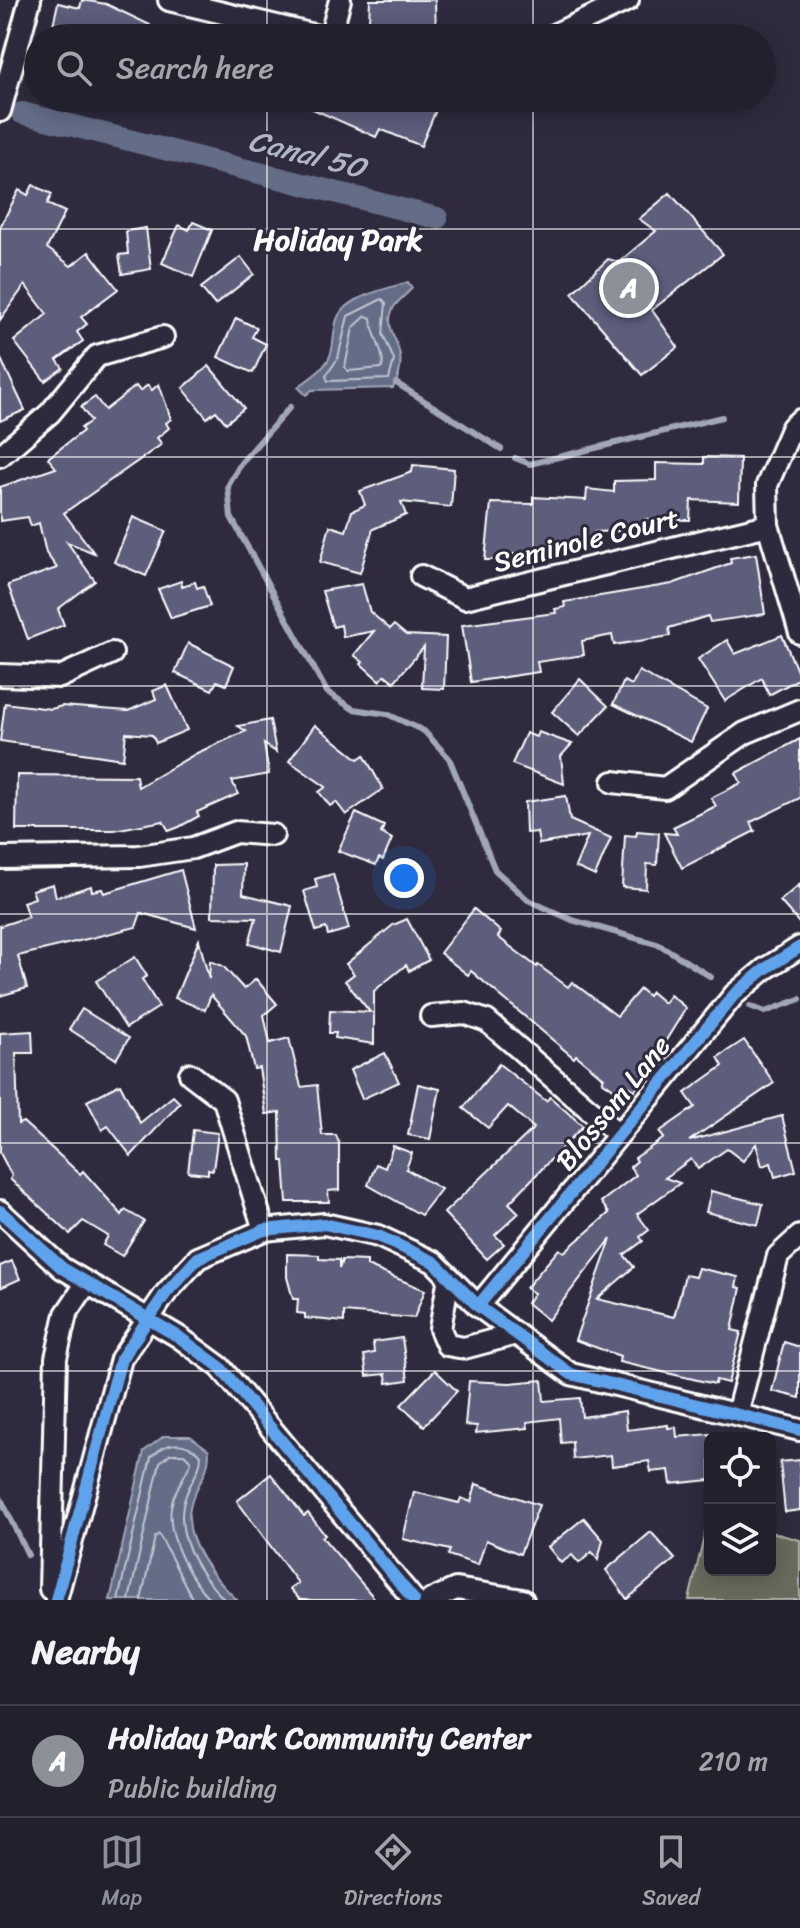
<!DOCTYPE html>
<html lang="en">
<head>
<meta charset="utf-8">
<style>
  :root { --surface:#23202e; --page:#2b2836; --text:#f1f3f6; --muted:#a3a3aa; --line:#403e4a; --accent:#8c9099 }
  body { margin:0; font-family:Sriracha,sans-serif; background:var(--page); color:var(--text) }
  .controls { position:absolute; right:24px; bottom:24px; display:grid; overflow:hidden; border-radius:12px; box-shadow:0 4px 20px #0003 }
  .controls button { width:72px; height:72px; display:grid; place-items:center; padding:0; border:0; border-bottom:2px solid var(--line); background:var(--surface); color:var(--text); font:40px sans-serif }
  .you { position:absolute; left:404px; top:878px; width:28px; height:28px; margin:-20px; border:6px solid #fff; border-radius:50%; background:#1a73e8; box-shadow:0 0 0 12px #1a73e833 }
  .badge { display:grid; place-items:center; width:52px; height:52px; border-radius:50%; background:var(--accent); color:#fff; font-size:26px; font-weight:700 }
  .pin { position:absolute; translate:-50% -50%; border:4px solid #fff; box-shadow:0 2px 8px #0006 }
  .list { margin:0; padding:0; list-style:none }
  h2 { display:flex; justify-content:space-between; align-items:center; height:104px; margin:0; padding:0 32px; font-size:34px }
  h2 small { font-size:26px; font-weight:400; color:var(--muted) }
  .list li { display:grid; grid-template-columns:52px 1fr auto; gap:24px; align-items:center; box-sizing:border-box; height:112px; padding:0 32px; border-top:2px solid var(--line) }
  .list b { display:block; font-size:30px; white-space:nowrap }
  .list p { margin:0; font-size:26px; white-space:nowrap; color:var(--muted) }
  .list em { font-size:26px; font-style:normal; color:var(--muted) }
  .icon { flex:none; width:44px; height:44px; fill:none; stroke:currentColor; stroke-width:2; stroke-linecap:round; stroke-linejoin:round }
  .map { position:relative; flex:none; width:800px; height:1600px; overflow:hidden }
  .search { position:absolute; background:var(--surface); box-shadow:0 4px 20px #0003; left:24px; right:24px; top:24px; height:88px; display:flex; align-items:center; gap:20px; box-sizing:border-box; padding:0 28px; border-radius:44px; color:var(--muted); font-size:30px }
  .sheet { height:216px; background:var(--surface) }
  nav { display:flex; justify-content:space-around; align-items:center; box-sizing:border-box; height:112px; border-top:2px solid var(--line); background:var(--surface); font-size:22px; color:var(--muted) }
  nav a { display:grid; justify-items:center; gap:4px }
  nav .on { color:var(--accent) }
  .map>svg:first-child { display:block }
  .green { fill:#676a5b; stroke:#b3b4ad; stroke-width:2 }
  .water { fill:#636d87; stroke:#a1a7b7; stroke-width:2 }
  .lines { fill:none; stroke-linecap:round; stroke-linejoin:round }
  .shore { stroke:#c1c5cf; stroke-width:2 }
  .stream { stroke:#a1a7b7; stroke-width:6 }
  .canal { stroke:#636d87; stroke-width:22 }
  .building { fill:#5d5d7b; stroke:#fff; stroke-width:2 }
  .minor-casing { stroke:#fff; stroke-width:26 }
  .minor { stroke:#2f2a3d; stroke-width:20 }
  .cycleway-casing { stroke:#2f2a3d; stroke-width:17 }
  .cycleway { stroke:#60a3ed; stroke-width:12 }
  .grid { fill:none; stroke:#fff; stroke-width:2; stroke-opacity:0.55 }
  .labels { text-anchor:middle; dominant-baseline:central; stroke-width:6; stroke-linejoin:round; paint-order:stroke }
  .street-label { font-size:28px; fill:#fff; stroke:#2f2a3d }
  .water-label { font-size:30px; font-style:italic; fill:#b1b6c3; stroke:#2f2a3d }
  .neighbourhood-label { font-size:30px; font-weight:bold; fill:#fff; stroke:#2f2a3d }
</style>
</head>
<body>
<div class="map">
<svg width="800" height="1600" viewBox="0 0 800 1600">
  <rect width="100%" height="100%" fill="#2f2a3d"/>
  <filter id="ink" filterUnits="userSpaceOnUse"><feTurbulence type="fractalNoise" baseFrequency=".0125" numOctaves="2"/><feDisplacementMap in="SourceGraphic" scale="16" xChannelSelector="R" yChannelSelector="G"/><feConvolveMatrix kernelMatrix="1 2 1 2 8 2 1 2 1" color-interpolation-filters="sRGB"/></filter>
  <g filter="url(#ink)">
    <path class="green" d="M709,1516L710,1570H770V1532L800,1540V1600H689Z"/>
    <g class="water">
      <path d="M408,282L412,288C407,294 398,301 394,307C378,334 416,347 393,388L312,390L306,395L298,387C310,378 324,370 330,356C336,341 331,320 344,309C361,293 387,289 408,282Z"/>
      <path d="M164,1436H190L209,1450C209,1479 195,1482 190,1508C183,1542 215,1579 237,1600H110L144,1451Z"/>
    </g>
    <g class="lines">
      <g class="shore">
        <path d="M382,299L386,303L383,334L394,360L389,379L328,381L326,376L338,358L348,316Z"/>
        <path d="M366,316L371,318C372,335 386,354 382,368L348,371L345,367L353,328Z"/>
        <path d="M118,1600L151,1457C167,1441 183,1439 201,1455C201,1471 191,1480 186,1495C172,1532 198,1574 225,1600"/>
        <path d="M129,1600L160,1462L170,1454H184L191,1461C186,1477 173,1490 171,1508C167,1538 190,1580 211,1600"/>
        <path d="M141,1600L155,1537L159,1534L193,1600"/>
      </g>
      <g class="stream">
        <path d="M396,383L501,449"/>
        <path d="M290,407L241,463L228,486L231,517L327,692L353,709L387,714L424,731L449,758L495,870L528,900L572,920L660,945L711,977"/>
        <path d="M515,458L530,464L722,417"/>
        <path d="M750,1006L765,1012L800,999"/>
        <path d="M0,1497L28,1555"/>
      </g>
      <path class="canal" d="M22,113L437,218"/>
    </g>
    <g class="building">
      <path d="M82,0L106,4L150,25L144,38H50L58,3L80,8Z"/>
      <path d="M370,0H435L436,34H411V24L369,21Z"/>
      <path d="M288,98H441L421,146L380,129L376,137Z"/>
      <path d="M33,185L52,194L47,204L65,212L47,248L71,266L89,252L118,289L81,317L87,324L77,332L83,341L57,360L63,368L45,381L14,341L47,314L25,285L0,320V227L19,190L28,195Z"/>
      <path d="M670,193L723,254L652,310L678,347L642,375L572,293L608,259L619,262L656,231L639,219Z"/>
      <path d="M193,222L212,230L193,277L162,263L179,225L189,230Z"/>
      <path d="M146,228L151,269L122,274L119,255L128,254L126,231Z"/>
      <path d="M241,257L254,274L215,305L201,288Z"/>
      <path d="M236,318L257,328L252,337L266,344L253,373L218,357Z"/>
      <path d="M0,357L25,410L0,421Z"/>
      <path d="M209,366L244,408L226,423L216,411L207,418L183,388Z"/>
      <path d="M159,384L171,419L166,423L169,428L157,438L162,444L64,513L94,553L67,542L95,581L58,609L64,625L28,639L8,585L57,568L46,553L39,523L31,526L28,517L0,521V487L56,468L48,458L83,431L81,428L91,421L81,407L95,397L105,410L136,386L140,391L148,385L152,390Z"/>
      <path d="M704,457L740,458L739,502L691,500L690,520L645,519L644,530L595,532L594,544L557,540V557L513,554V558L504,560H485L491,503L533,504V497L586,500L587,489L614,492V481L656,480V463L704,464Z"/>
      <path d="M413,465L454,469L451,507L401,502L406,515L373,529L360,573L320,562L330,526L346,531L352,511L365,505L360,491L412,472Z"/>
      <path d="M133,517L166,531L146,576L114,562Z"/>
      <path d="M756,554L765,614L710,622L708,616L669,628L670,636L614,645L612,635L582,641L584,655L537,662L539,672L471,682L462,625L556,613L555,609L565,607L564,602L672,584L731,563L730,558Z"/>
      <path d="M181,581L182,586L195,582L197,588L203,586L210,606L171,618L158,589Z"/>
      <path d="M362,584L370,612L390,629L394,625L406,635L446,637L444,689L422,688L424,647L394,682L385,675L380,681L361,664L363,662L354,655L374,631L343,637L341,625L333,627L322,591Z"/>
      <path d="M782,635L800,678L769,695L762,678L725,701L698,659L727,640L735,654Z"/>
      <path d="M188,643L234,666L226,685L217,681L212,690L175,673Z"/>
      <path d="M639,671L707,709L691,742L613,704L624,681L632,685Z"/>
      <path d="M580,679L608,706L579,736L552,712Z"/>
      <path d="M167,685L187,730L156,743L152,735L126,733L123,759L0,741L5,703L51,709L62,706L128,711L156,699L153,691Z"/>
      <path d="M270,720L276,752L264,744L269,774L232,781L238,794L197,812L199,816L179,827L169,831L163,821L114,830H16L17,775L136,776L138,787L197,753L246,731L238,726Z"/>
      <path d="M315,725L358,759L364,755L383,789L346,815L336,802L330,806L319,792L326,787L289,761Z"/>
      <path d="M538,732L572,744L561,756L564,784L512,764L526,733L536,737Z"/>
      <path d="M800,739V798L751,822L755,831L682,868L664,833L677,834L673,827L716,806L711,798L741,783L736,773Z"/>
      <path d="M566,796L570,820L611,838L595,876L575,867L588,836L539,844L537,832L526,833L525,802Z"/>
      <path d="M356,813L384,826L381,833L392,839L383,860L379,858L376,865L338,851Z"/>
      <path d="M637,831L659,833L657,865L647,864L646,889L622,887L625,835L636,836Z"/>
      <path d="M244,864L243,894L292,906L281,952L249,943L256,918L212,917L213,865Z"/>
      <path d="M181,870L196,928L141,913L136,927L18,956L27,988L0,996V926L28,917L23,902L35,898L32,890L53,884L56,897L91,886L92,891L102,889L104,893Z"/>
      <path d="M333,874L349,929L328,935L326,928L316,931L304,891L317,887L315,879Z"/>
      <path d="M800,884V924L780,901Z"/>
      <path d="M474,909L501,932L498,937L537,967L538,965L568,987L572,982L617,1016L640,989L648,996L651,992L664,1003L670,995L686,1008L635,1090L624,1083L618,1092L602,1081L604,1078L576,1055L574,1058L471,971L468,975L440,953Z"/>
      <path d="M407,919L429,960L409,971L406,965L374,991V1044L335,1038L336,1033H329L330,1010L370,1012L345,981L354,974L346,964L393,925Z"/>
      <path d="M199,940L209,979L210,961L223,966L244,989L256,979L277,1004L264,1015L270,1043L289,1038L301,1087L317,1085L322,1135H336L339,1143V1190L328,1191L329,1202H287L284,1161H281L280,1112L266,1114L259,1068L254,1069L246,1036L211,995L205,1010L175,998Z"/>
      <path d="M135,957L147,976L142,979L159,1007L126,1028L96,981Z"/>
      <path d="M82,1009L129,1038L116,1059L69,1029Z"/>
      <path d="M32,1031L33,1053H16L18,1124L23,1122L80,1174L83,1171L122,1215L125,1210L144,1221L122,1256L103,1245L108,1236L83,1221L70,1234L10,1179L12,1176L0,1153V1033Z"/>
      <path d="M744,1040L774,1083L689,1141L782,1116L796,1171L775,1177L771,1163L762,1166L756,1144L743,1161L727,1149L698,1169L691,1159L665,1178L680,1183L637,1214L649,1230L640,1237L643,1241L624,1255L634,1267L597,1299L674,1317L685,1275L695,1277L698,1268L738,1277L736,1287L741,1288L732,1330L741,1332L728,1383L716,1380L715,1384L619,1362L620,1356L575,1340L611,1239L548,1320L527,1303L534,1293L526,1288L559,1249L564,1252L609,1213L601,1202L636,1175L630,1167L637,1161L635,1158L664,1138L659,1132L695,1107L685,1093L723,1066L718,1057Z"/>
      <path d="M385,1053L399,1082L362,1099L350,1070Z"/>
      <path d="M499,1064L546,1101L550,1097L583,1126L509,1203L519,1213L495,1235L504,1244L487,1259L444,1213L534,1128L508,1106L488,1128L463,1108Z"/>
      <path d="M120,1084L140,1123L173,1096L180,1103L131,1156L108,1126L102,1130L87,1101Z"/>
      <path d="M418,1084L440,1089L430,1139L408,1135Z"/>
      <path d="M193,1130L218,1133L213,1170L208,1169V1174L188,1172Z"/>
      <path d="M393,1146L412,1153L406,1169L441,1189L421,1215L368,1185L376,1164L385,1168Z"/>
      <path d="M711,1191L763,1204L758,1225L706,1212Z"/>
      <path d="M287,1254L319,1255V1259L339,1260V1269L342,1260L367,1261V1266L425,1290L414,1318L344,1312V1322L305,1318V1314L297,1313L298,1299H293L287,1277Z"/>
      <path d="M12,1261L20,1279L0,1288V1266Z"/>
      <path d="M402,1338L408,1380L387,1383L386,1374L367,1376L364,1355L374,1353L373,1342Z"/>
      <path d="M784,1342L800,1347V1398L772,1391Z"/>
      <path d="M435,1370L457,1391L424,1426L401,1405Z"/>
      <path d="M542,1380L544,1401L580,1398L582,1417L625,1411L627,1430L668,1425V1428L676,1427L677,1437L710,1434V1480L671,1484L669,1470L651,1472L649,1461L612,1466L611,1455L573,1459L572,1442L561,1443L559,1418L527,1422L528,1428L476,1433L477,1426L465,1425L469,1381L510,1383Z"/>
      <path d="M800,1460V1510L785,1512L780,1462Z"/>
      <path d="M271,1474L304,1516L308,1513L325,1535L322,1537L376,1600H300L290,1589L298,1583L237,1501Z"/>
      <path d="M476,1484L539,1505L520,1554L486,1540L478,1565L448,1555L450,1550L403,1539L414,1492L459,1503L461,1498L471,1502Z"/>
      <path d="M584,1518L603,1540L598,1560L592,1552L579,1563L572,1555L561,1563L548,1547Z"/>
      <path d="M651,1532L675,1559L627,1599L606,1570Z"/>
    </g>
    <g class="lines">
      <defs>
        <g id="minor">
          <path d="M169,0L326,38"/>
          <path d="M330,38L340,0"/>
          <path d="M547,38L628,0"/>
          <path d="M0,111L30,0"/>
          <path d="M800,420L792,427L767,485L768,525L800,633"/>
          <path d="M0,456L50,413L97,356L163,337"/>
          <path d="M421,576L465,598L768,525"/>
          <path d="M0,675L60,677L112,653"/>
          <path d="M613,782L665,788L745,733L800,710"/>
          <path d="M0,858L139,856L193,848L236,832L273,835"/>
          <path d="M431,1016L464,1013L487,1021L618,1134"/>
          <path d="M190,1074L224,1100L264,1230"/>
          <path d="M0,1211L62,1268L179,1337L220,1367L414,1600"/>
          <path d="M449,1277L440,1329L447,1345L464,1348L516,1334"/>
          <path d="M478,1306L734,995L765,969L800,947"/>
          <path d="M737,1414L778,1256L800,1236"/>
          <path d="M50,1589L56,1358L66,1314L86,1284"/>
          <path d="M56,1600L121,1359L166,1293L198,1258L264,1230L324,1224L378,1236L434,1262L478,1306L571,1374L800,1430"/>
          <path d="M431,1600L456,1589L523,1600"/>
        </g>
      </defs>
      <use href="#minor" class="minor-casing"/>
      <use href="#minor" class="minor"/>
      <defs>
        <g id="cycleway">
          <path d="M0,1211L62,1268L179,1337L220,1367L414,1600"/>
          <path d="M478,1306L734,995L765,969L800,947"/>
          <path d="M56,1600L121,1359L166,1293L198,1258L264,1230L324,1224L378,1236L434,1262L478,1306L571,1374L800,1430"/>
        </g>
      </defs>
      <use href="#cycleway" class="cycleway-casing"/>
      <use href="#cycleway" class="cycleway"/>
    </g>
  </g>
  <path class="grid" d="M267,0V38M533,0V38M267,98V1600M533,98V1600M0,229H800M0,457H800M0,686H800M0,914H800M0,1143H800M0,1371H800"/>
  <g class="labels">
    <g class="street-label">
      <text transform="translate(586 540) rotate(-14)">Seminole Court</text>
      <text transform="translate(613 1103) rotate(-51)">Blossom Lane</text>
    </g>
    <g class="water-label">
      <text transform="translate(307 154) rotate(14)">Canal 50</text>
    </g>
    <g class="neighbourhood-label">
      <text x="338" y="240">Holiday Park</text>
    </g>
  </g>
</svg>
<div class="controls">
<button><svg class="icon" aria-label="locate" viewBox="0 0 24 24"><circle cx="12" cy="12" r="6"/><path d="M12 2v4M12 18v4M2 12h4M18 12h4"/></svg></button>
<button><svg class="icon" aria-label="layers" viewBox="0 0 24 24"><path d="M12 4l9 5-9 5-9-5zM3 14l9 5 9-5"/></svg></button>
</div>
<div class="you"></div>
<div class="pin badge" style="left:629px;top:288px">A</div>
<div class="search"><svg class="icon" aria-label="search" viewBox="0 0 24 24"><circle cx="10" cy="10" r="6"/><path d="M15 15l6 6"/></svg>Search here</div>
</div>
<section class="sheet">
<h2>Nearby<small></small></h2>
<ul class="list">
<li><span class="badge">A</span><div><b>Holiday Park Community Center</b><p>Public building</p></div><em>210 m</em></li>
</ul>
</section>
<nav>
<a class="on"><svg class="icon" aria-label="map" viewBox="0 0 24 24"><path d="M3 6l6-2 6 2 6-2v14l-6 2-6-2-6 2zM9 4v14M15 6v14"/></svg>Map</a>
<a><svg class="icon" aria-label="directions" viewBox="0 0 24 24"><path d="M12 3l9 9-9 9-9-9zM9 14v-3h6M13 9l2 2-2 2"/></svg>Directions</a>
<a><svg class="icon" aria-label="saved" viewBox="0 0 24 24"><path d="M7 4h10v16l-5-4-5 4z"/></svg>Saved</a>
</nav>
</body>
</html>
